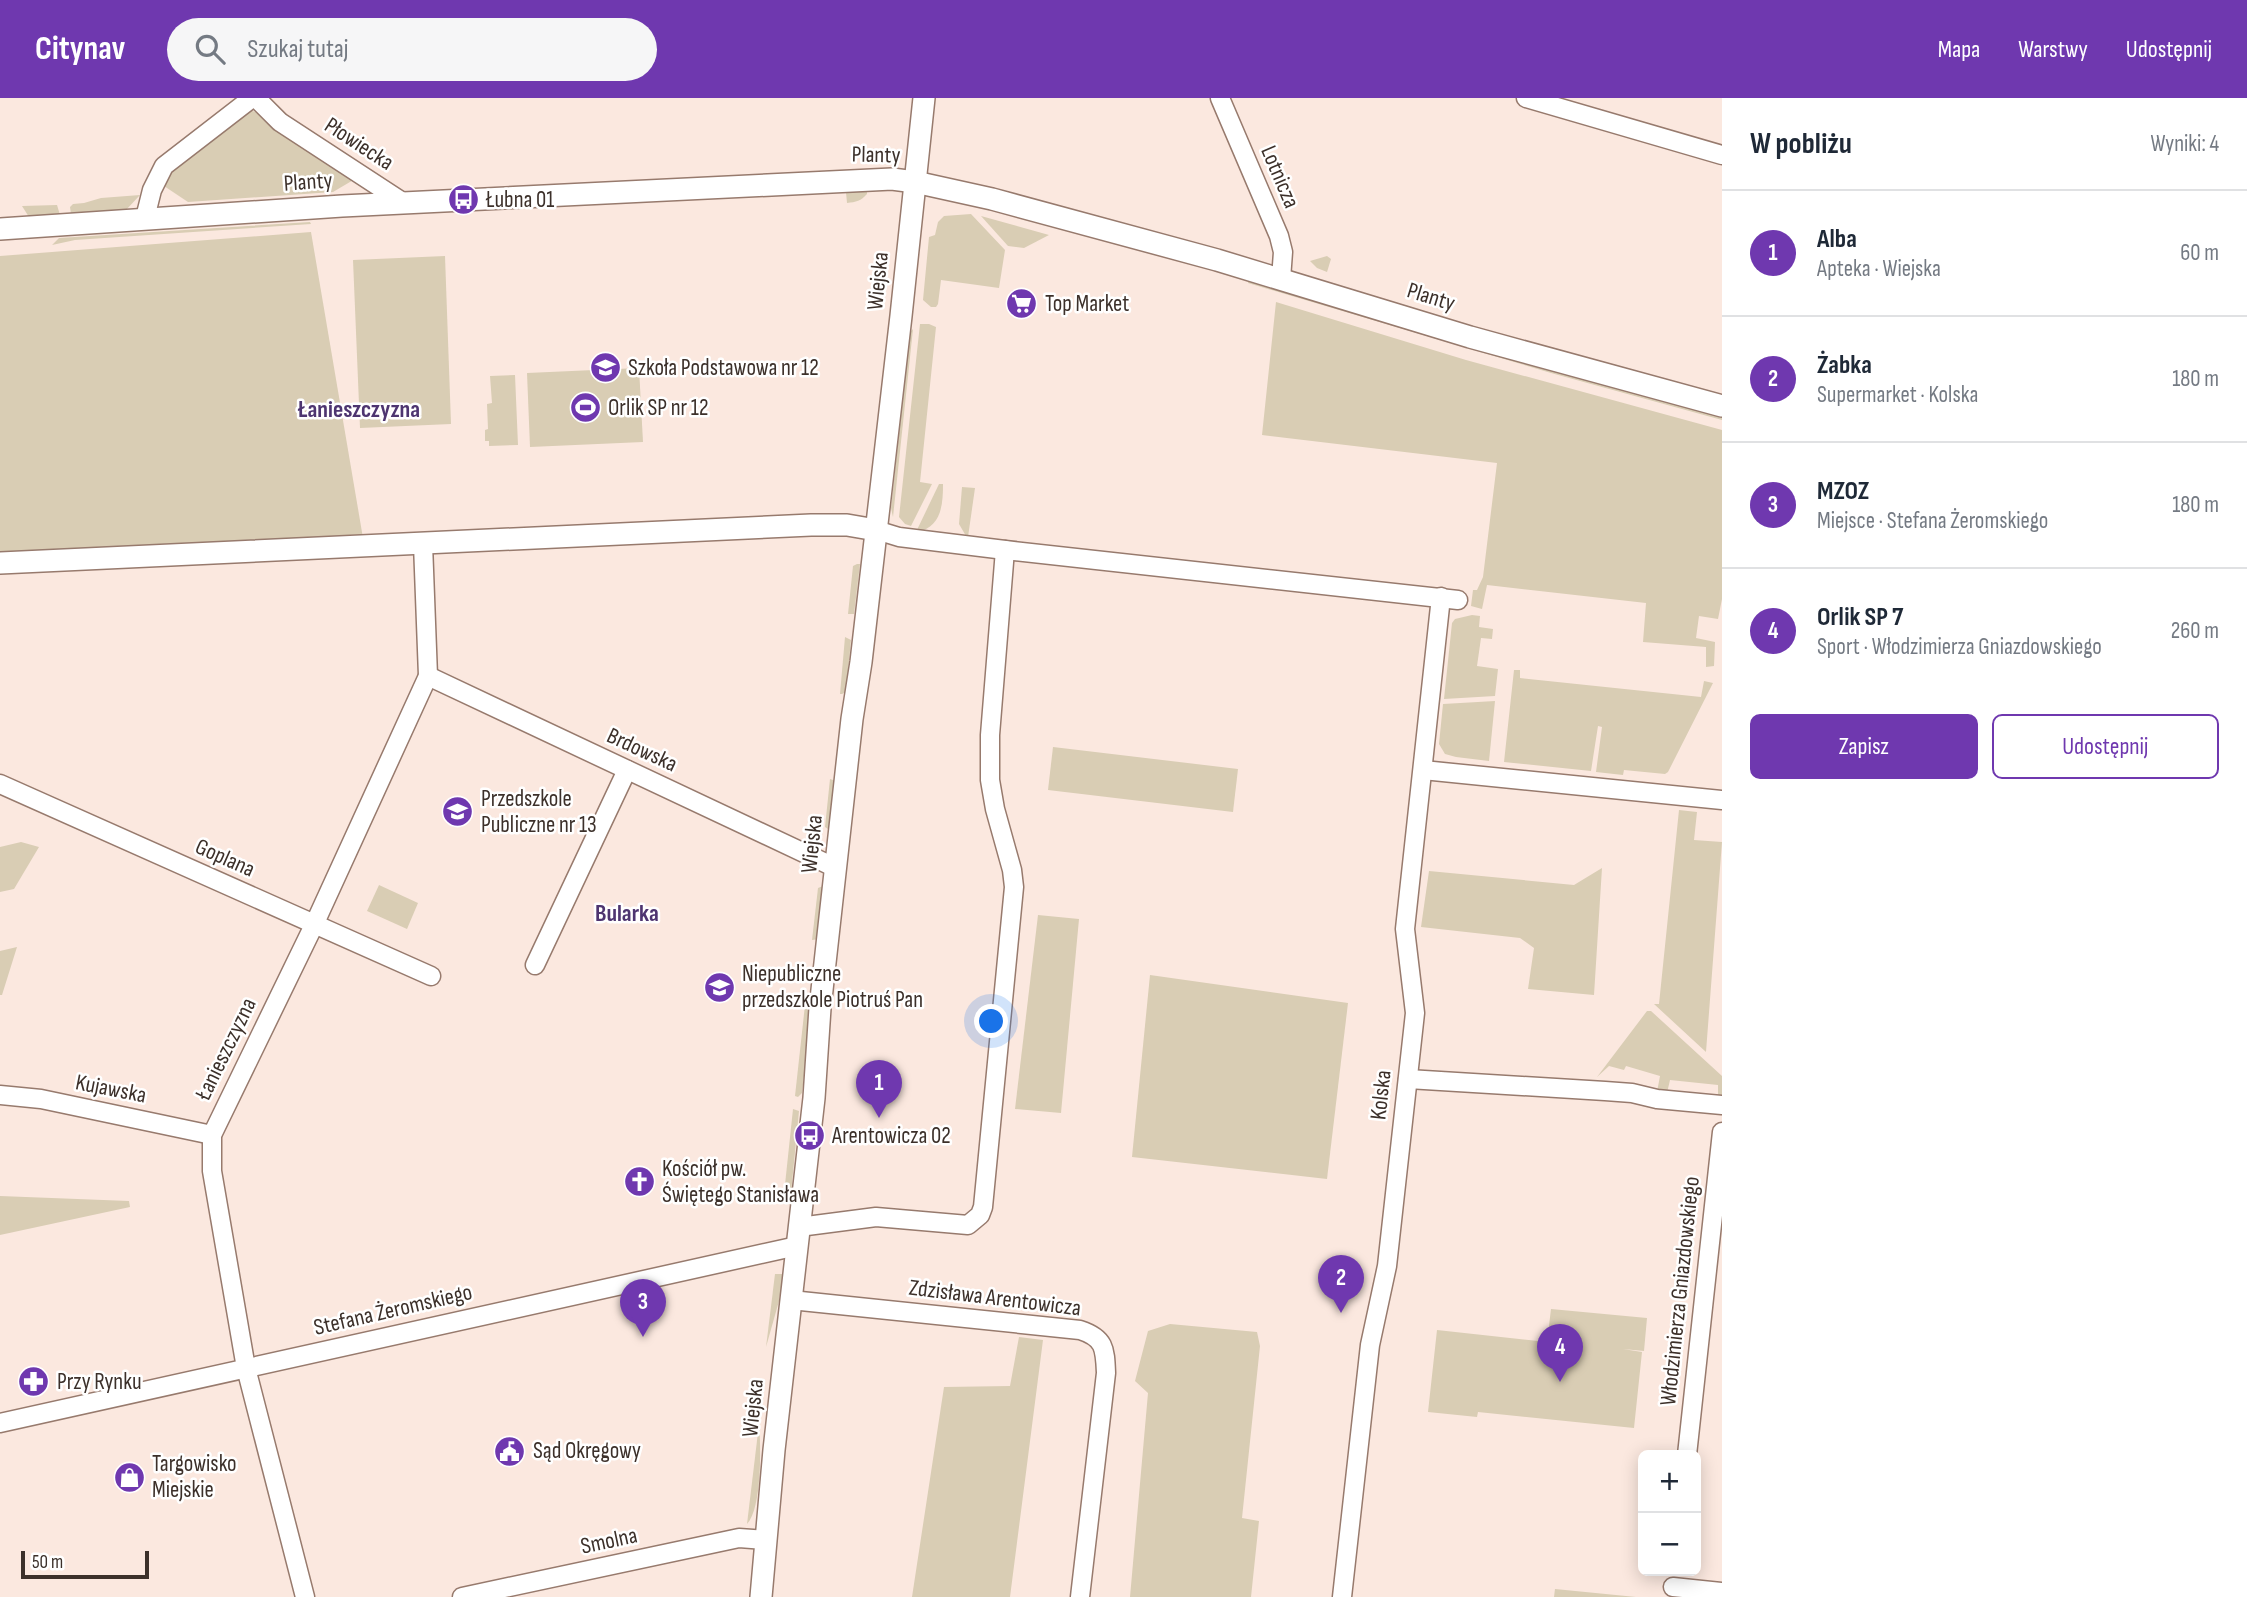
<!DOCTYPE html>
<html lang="pl">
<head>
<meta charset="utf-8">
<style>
  :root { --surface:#fff; --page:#f6f6f7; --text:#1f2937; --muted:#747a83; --line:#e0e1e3; --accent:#6f38af }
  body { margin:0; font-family:"Sofia Sans Condensed",sans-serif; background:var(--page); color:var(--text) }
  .controls { position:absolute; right:21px; bottom:21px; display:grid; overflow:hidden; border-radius:10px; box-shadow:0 4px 18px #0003 }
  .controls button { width:63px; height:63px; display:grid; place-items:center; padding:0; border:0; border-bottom:2px solid var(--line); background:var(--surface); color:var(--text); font:35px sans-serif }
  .scale { position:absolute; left:21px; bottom:18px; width:128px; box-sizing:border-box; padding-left:7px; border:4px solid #3c302a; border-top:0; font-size:19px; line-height:24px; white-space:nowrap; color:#3c302a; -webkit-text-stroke:5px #fff; paint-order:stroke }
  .you { position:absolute; left:992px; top:924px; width:24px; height:24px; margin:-18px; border:5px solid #fff; border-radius:50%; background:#1a73e8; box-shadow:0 0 0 10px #1a73e833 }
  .badge { display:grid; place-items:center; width:46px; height:46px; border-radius:50%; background:var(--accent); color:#fff; font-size:23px; font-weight:700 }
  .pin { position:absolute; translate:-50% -58px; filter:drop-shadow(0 2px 4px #0008) }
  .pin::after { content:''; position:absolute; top:37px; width:24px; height:21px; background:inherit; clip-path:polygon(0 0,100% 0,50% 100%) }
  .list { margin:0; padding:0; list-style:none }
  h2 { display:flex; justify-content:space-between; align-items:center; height:91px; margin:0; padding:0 28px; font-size:30px }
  h2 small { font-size:23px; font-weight:400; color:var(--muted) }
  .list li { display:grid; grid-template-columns:46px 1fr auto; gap:21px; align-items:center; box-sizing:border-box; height:126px; padding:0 28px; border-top:2px solid var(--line) }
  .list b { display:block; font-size:26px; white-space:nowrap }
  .list p { margin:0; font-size:23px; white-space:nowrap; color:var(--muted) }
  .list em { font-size:23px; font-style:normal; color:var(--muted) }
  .actions { display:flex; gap:14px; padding:21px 28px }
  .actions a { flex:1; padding:16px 0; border:2px solid var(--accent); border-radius:10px; text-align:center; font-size:24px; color:var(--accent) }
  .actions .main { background:var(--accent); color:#fff }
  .icon { flex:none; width:38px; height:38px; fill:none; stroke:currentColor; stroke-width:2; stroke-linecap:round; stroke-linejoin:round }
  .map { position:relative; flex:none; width:1722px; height:1499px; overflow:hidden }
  header { display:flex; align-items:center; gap:42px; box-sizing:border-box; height:98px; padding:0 35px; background:var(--accent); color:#fff }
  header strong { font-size:33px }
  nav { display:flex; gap:38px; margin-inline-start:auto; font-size:24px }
  .search { width:490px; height:63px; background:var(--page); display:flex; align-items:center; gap:18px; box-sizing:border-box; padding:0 24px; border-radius:38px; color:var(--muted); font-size:26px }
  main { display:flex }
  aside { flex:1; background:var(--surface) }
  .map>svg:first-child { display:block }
  .green { fill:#d9cdb4 }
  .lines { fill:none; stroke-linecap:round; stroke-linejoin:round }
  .minor-casing { stroke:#977a6d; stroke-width:21 }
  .tertiary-casing { stroke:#977a6d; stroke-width:24 }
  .minor { stroke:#fff; stroke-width:18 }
  .tertiary { stroke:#fff; stroke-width:21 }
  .labels { text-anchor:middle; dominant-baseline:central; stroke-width:5; stroke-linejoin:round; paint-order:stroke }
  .street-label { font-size:23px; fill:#3c302a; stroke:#fff }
  .poi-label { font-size:23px; fill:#3c302a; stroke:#fff; text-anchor:start }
  .neighbourhood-label { font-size:24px; font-weight:bold; fill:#4e3570; stroke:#fff }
</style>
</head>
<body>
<header>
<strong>Citynav</strong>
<div class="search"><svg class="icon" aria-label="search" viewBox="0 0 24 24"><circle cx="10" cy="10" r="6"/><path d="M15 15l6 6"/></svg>Szukaj tutaj</div>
<nav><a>Mapa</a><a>Warstwy</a><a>Udostępnij</a></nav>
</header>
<main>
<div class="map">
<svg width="1722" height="1499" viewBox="0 0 1722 1499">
  <rect width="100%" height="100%" fill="#fbe8df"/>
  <g class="green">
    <path d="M249,12L256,14L355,81L333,94L188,104L161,86L170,72Z"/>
    <path d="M867,92V96C861,103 856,104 847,105L846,94Z"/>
    <path d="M140,97L126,112L71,116L70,109L73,106L84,105L101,100Z"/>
    <path d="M57,107L60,117L29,119L22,108Z"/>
    <path d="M971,116L1005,152L999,190L941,182L938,206L936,209H931L923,202L929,139L935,137L938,124L944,118Z"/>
    <path d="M981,118L1049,137L1024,150L1008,148Z"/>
    <path d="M310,124L311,126L75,142L52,147L59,140Z"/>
    <path d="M311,134L364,446L0,457V158Z"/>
    <path d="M445,158L451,326L360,330L353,162Z"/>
    <path d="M1327,158L1331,161L1327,174L1317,170L1310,163Z"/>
    <path d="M1248,180L1722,318V322L1551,275L1248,185Z"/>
    <path d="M1276,204L1466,262L1722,332V501L1718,521L1699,518L1696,540L1715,544L1714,568L1706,569V549L1643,544L1646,505L1487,487L1482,511L1471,508L1473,492H1477L1483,479L1497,365L1262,337Z"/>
    <path d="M920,226H929L936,229L920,384L932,386L911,428L905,426L899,419Z"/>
    <path d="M913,231L893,419L891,410L910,234Z"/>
    <path d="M639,270L643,344L530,349L527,275Z"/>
    <path d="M515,277L518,347L489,348V343H485V332L488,331L487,306L492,305L490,278Z"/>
    <path d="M939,386H943C943,408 941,430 916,434Z"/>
    <path d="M962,389L975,390L968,439L966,438L959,426Z"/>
    <path d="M857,466H860L854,516H848L853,468Z"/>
    <path d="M1472,517L1480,518L1479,529L1493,531L1492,541L1481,540L1477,568L1498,571L1495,598L1444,601L1452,525L1455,521Z"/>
    <path d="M845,539L851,542L846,594L842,596H840Z"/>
    <path d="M1514,572H1520V580L1701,599L1704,583L1713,585L1668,674L1665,676L1624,672L1623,677L1596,674L1602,629L1598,628L1591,673L1504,664Z"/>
    <path d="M1495,603L1489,663L1456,659L1445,656L1439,646L1443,606Z"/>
    <path d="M1053,649L1238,671L1233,714L1048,692Z"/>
    <path d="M830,681L836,683L831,733L825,729Z"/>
    <path d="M1679,712L1697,714L1694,742L1722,744L1706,954L1654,906H1659Z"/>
    <path d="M21,744L39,749L14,791L0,794V749Z"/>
    <path d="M1602,770L1594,897L1528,891L1534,850L1520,840L1421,829L1429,773L1574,787Z"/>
    <path d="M379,787L418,805L407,831L367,813Z"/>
    <path d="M823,788L819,841L812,842L818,790Z"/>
    <path d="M1038,817L1079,821L1061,1015L1015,1011Z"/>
    <path d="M17,849L2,897H0V853Z"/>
    <path d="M1150,877L1348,905L1327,1081L1132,1059Z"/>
    <path d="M805,907L812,909L802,995L798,999L795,998Z"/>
    <path d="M1647,913H1651L1722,978V1000L1718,998V987L1670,982L1667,995L1657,994L1660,978L1626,968L1624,972L1609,968L1597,979Z"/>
    <path d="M793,1011L799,1013L791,1095L784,1096Z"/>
    <path d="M0,1098L129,1103L130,1109L0,1137Z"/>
    <path d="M775,1176H783L779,1203L766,1249Z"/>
    <path d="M1551,1211L1647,1220L1644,1253L1623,1251L1642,1254L1634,1330L1478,1314L1477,1319L1428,1314L1437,1232L1547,1244Z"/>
    <path d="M1170,1226L1257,1234L1260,1248L1242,1420L1259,1423L1251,1499H1130L1148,1295L1135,1283L1148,1233Z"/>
    <path d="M1019,1239L1043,1242L1010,1499H912L944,1289L1010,1288Z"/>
    <path d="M759,1326C761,1348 762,1410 747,1426Z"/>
    <path d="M1555,1491L1636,1499H1554Z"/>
  </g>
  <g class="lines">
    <defs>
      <g id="minor">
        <path d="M256,0L280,24L404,105"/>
        <path d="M1220,0L1279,138L1283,154L1281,181"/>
        <path d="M1526,0L1722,57"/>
        <path d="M145,120L152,92L164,68L252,0"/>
        <path d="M876,432L899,439L1005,452L1458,502"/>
        <path d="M428,578L836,770"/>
        <path d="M1423,672L1722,702"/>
        <path d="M0,686L431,878"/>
        <path d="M535,867L627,672"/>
        <path d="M1408,981L1605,993L1632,995L1657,1001L1722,1007"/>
        <path d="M0,997L41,1001L212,1037"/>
        <path d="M799,1129L876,1119L968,1127L980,1117L983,1109L1014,789L1012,772L995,711L990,682V637L1005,452"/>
        <path d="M791,1202L1080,1232C1105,1240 1105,1251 1106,1275L1080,1499"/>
        <path d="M0,1325L797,1148"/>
        <path d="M1687,1357L1722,1034"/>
        <path d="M1673,1489L1722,1494"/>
        <path d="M305,1499L246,1270L212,1073V1037L314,827L428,578L423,446"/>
        <path d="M462,1499L739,1440L766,1442"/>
        <path d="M1342,1499L1370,1247L1387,1168L1415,915L1405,831L1441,499"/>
      </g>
      <g id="tertiary">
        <path d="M0,131L342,108L892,81L915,84L992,101L1217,162L1470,239L1722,308"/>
        <path d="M0,465L811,427H847L876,432"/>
        <path d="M761,1499L774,1352L814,1000L820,910L852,621L861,564L901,218L924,0"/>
      </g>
    </defs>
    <use href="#minor" class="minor-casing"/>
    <use href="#tertiary" class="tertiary-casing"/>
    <use href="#minor" class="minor"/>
    <use href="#tertiary" class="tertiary"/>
  </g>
  <defs>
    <symbol id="bus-disc" viewBox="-11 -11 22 22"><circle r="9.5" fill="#6f38af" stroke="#fff"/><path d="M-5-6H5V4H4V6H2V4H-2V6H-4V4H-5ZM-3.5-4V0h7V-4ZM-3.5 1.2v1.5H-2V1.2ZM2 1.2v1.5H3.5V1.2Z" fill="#fff"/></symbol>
    <symbol id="supermarket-disc" viewBox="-11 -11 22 22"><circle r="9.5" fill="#6f38af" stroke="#fff"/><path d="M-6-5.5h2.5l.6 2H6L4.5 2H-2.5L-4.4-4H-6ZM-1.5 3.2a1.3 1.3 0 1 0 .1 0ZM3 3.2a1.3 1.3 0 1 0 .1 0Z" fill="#fff"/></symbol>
    <symbol id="school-disc" viewBox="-11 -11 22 22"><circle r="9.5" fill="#6f38af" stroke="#fff"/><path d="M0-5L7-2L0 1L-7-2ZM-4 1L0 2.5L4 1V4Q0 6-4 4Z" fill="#fff"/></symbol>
    <symbol id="stadium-disc" viewBox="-11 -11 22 22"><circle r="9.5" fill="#6f38af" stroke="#fff"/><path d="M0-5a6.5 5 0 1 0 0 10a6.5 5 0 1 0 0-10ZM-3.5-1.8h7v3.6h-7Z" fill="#fff"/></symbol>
    <symbol id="church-disc" viewBox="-11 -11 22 22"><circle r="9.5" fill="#6f38af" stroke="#fff"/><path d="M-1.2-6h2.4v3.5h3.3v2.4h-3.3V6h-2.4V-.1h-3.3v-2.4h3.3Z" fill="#fff"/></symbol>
    <symbol id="pharmacy-disc" viewBox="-11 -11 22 22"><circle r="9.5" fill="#6f38af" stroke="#fff"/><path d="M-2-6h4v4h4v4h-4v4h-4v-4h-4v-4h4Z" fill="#fff"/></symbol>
    <symbol id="civic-disc" viewBox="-11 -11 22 22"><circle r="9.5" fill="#6f38af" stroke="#fff"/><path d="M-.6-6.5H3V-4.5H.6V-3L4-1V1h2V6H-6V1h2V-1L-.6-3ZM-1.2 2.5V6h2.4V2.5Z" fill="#fff"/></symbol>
    <symbol id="shop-disc" viewBox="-11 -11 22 22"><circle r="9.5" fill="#6f38af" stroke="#fff"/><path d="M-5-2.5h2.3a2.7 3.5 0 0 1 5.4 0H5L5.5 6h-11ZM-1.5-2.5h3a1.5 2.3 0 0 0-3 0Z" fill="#fff"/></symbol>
  </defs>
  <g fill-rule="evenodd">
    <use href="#bus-disc" x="446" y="84" width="35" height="35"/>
    <use href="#supermarket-disc" x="1004" y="188" width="35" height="35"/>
    <use href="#school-disc" x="588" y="252" width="35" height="35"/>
    <use href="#stadium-disc" x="568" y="292" width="35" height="35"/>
    <use href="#school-disc" x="440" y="696" width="35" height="35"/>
    <use href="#school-disc" x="702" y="872" width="35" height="35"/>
    <use href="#bus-disc" x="792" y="1020" width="35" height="35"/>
    <use href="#church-disc" x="622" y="1066" width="35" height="35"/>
    <use href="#pharmacy-disc" x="16" y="1266" width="35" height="35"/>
    <use href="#civic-disc" x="492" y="1336" width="35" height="35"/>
    <use href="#shop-disc" x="112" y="1362" width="35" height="35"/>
  </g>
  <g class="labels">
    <g class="street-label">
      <text transform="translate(359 46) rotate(33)">Płowiecka</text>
      <text transform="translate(876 57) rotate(1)">Planty</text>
      <text transform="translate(1280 79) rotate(67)">Lotnicza</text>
      <text transform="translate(308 84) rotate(-4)">Planty</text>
      <text transform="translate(878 183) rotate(-84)">Wiejska</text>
      <text transform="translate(1431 199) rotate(17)">Planty</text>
      <text transform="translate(642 652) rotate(25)">Brdowska</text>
      <text transform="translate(812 746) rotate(-84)">Wiejska</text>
      <text transform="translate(225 760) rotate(24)">Goplana</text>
      <text transform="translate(226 951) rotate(-64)">Łanieszczyzna</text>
      <text transform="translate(111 991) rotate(11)">Kujawska</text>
      <text transform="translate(1381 997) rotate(-84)">Kolska</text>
      <text transform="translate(1680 1193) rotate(-84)">Włodzimierza Gniazdowskiego</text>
      <text transform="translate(995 1200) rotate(7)">Zdzisława Arentowicza</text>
      <text transform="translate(393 1212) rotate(-13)">Stefana Żeromskiego</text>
      <text transform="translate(753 1310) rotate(-84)">Wiejska</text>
      <text transform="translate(609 1443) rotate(-12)">Smolna</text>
    </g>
    <g class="poi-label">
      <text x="486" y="102">Łubna 01</text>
      <text x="1045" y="206">Top Market</text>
      <text x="628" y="270">Szkoła Podstawowa nr 12</text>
      <text x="608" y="310">Orlik SP nr 12</text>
      <text x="481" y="701">Przedszkole<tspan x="481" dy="26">Publiczne nr 13</tspan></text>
      <text x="742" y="876">Niepubliczne<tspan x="742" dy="26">przedszkole Piotruś Pan</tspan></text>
      <text x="832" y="1038">Arentowicza 02</text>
      <text x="662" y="1071">Kościół pw.<tspan x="662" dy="26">Świętego Stanisława</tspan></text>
      <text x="57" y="1284">Przy Rynku</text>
      <text x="533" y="1353">Sąd Okręgowy</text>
      <text x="152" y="1366">Targowisko<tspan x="152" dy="26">Miejskie</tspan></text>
    </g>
    <g class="neighbourhood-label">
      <text x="359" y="311">Łanieszczyzna</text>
      <text x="627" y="815">Bularka</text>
    </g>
  </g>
</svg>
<div class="controls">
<button>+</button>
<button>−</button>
</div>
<div class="scale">50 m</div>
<div class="you"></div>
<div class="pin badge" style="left:879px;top:1020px">1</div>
<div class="pin badge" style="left:1341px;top:1215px">2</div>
<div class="pin badge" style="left:643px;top:1239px">3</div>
<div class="pin badge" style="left:1560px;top:1284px">4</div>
</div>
<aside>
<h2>W pobliżu<small>Wyniki: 4</small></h2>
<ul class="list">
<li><span class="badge">1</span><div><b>Alba</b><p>Apteka · Wiejska</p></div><em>60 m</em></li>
<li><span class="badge">2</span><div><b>Żabka</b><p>Supermarket · Kolska</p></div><em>180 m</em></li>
<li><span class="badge">3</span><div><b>MZOZ</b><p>Miejsce · Stefana Żeromskiego</p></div><em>180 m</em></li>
<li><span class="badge">4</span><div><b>Orlik SP 7</b><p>Sport · Włodzimierza Gniazdowskiego</p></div><em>260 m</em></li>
</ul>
<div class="actions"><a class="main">Zapisz</a><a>Udostępnij</a></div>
</aside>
</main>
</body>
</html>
